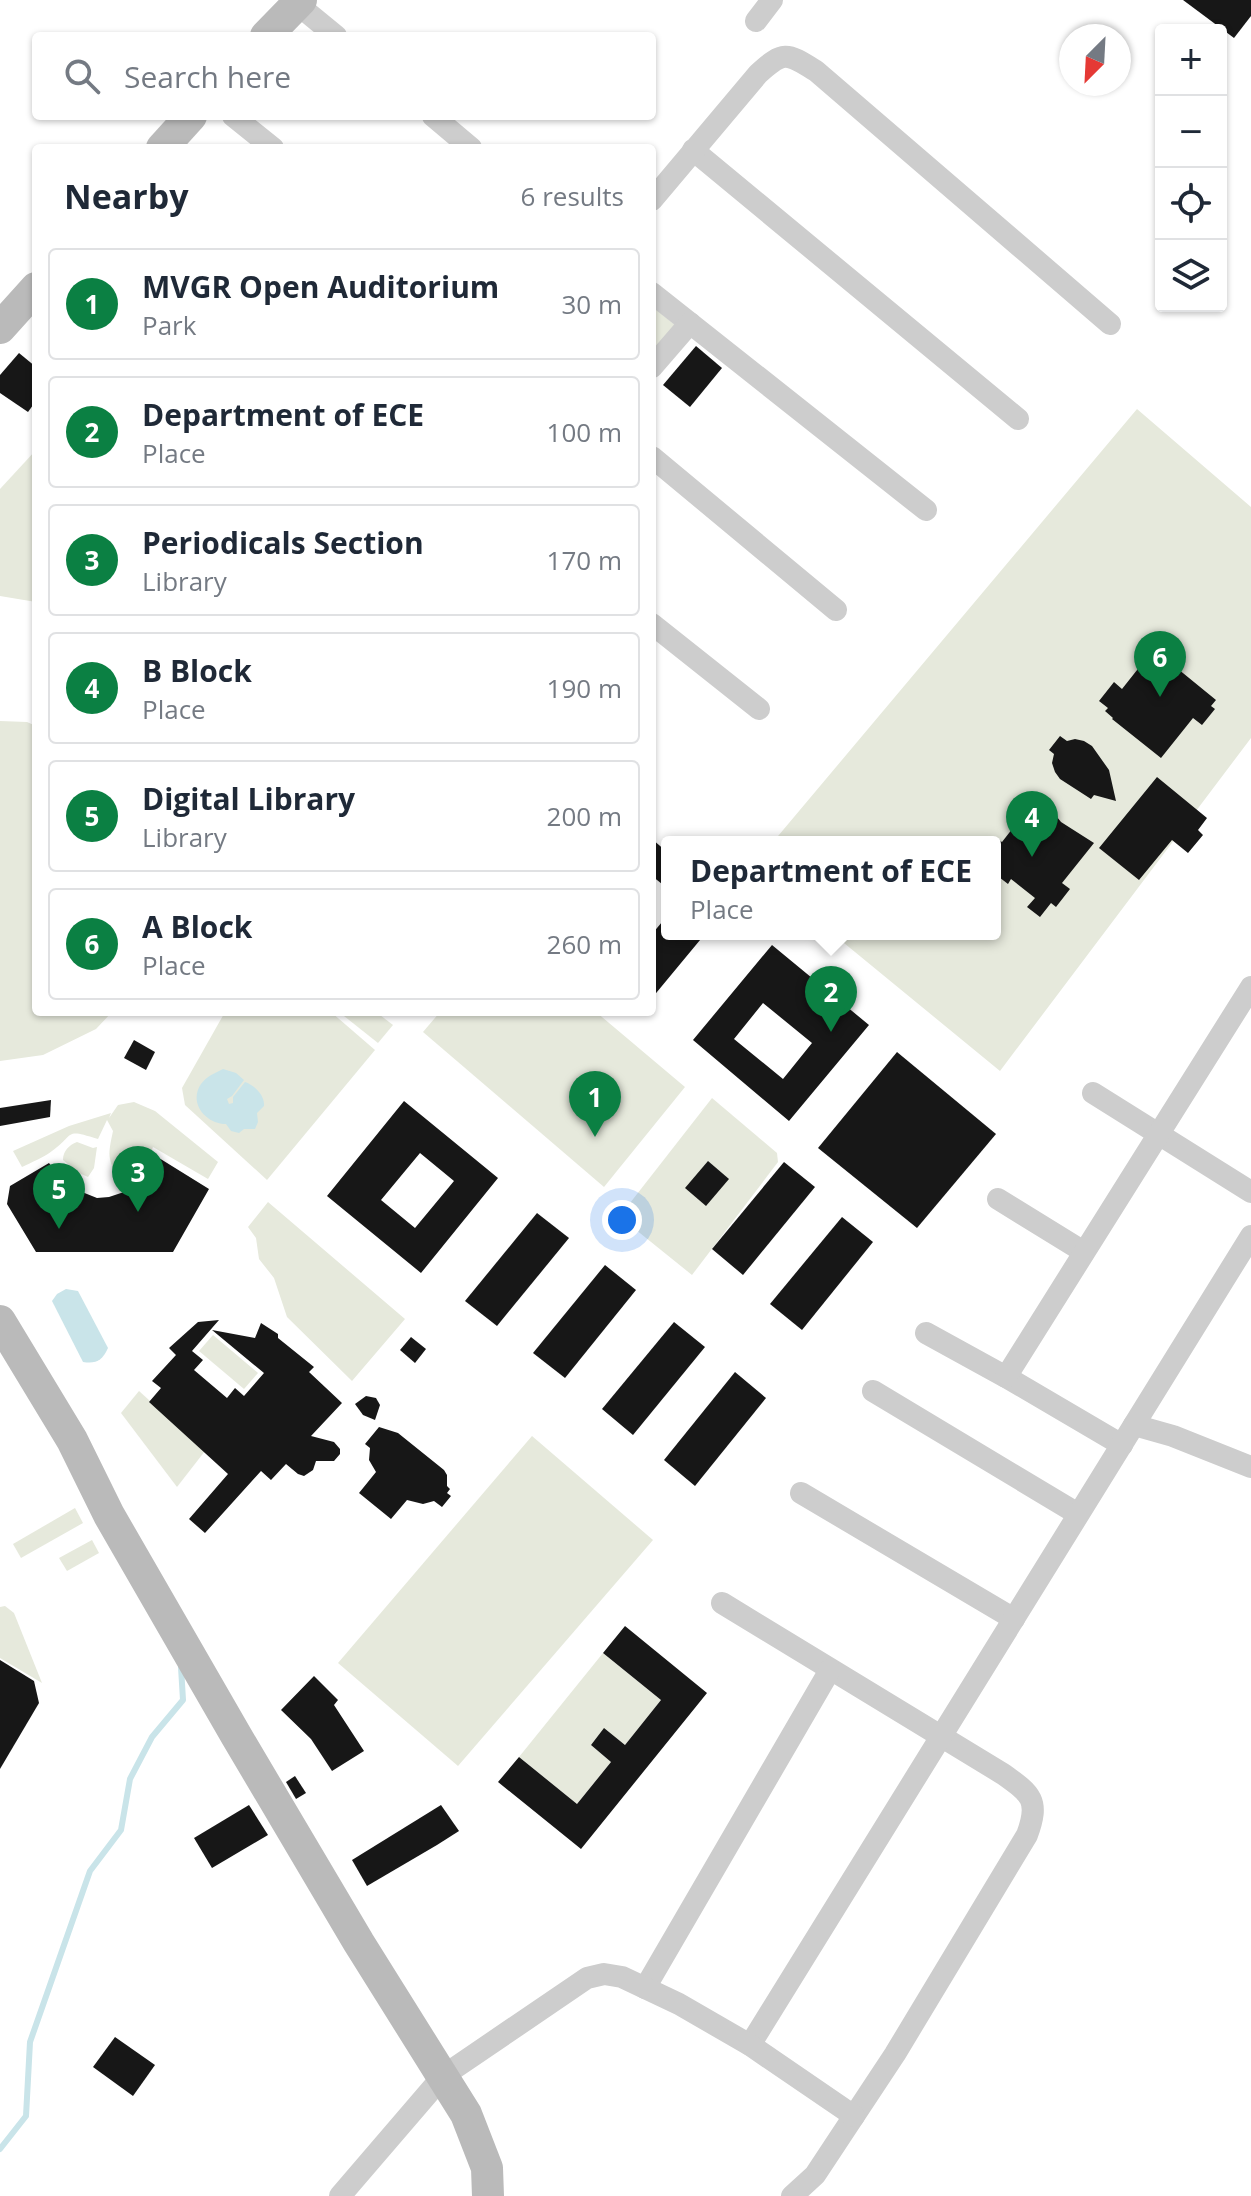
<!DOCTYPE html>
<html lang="en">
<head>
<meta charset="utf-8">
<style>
  :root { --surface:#fff; --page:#f2f2f3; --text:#1f2937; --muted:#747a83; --line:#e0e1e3; --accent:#0b8043 }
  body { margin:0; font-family:"Open Sans",sans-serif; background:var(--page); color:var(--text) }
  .controls { position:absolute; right:24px; top:24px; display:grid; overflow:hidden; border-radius:8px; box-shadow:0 2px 6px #0004 }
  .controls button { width:72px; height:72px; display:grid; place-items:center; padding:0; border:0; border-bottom:2px solid var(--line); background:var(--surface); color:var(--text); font:40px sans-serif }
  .compass { position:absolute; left:1059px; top:24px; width:72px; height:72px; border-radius:50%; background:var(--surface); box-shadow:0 2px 6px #0004; rotate:204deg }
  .you { position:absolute; left:622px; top:1220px; width:28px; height:28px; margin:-20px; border:6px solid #fff; border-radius:50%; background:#1a73e8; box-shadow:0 0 0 12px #1a73e833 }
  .badge { display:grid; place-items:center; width:52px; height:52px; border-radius:50%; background:var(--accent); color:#fff; font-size:26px; font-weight:700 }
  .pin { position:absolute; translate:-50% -66px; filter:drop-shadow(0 2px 4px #0008) }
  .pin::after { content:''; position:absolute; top:42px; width:28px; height:24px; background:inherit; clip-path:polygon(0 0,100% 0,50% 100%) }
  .popup { position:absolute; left:661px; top:836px; width:340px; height:104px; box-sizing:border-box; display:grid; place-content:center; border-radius:8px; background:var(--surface); filter:drop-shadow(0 2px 6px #0005); font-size:26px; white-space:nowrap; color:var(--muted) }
  .popup b { font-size:30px; color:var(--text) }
  .popup::after { content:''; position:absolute; left:50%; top:100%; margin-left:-16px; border:16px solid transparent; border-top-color:var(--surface) }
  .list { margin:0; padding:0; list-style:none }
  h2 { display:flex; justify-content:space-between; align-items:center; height:104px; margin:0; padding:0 32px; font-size:34px }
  h2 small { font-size:26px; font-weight:400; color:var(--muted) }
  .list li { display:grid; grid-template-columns:52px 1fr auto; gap:24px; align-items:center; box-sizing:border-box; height:112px; margin:0 16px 16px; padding:0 16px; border:2px solid var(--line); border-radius:8px }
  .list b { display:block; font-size:30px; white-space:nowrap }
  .list p { margin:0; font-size:26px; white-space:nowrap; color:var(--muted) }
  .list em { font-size:26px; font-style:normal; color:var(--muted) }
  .icon { flex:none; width:44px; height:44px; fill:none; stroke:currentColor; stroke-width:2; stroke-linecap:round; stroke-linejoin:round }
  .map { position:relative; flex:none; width:1251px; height:2196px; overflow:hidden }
  .search { position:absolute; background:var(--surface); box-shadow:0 2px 6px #0004; left:32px; top:32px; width:624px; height:88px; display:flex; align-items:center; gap:20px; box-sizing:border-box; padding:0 28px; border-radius:8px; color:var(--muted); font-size:30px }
  .panel { position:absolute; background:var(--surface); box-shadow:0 2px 6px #0004; left:32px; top:144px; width:624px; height:872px; border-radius:8px }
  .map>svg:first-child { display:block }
  .green { fill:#e6e9dc }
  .water { fill:#c9e4e9 }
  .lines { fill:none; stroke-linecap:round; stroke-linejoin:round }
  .stream { stroke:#c9e4e9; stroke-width:6 }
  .building { fill:#171717; fill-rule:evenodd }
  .street { stroke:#cdcdcd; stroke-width:22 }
  .secondary { stroke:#bababa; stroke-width:32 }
</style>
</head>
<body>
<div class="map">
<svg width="1251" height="2196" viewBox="0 0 1251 2196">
  <rect width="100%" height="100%" fill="#fff"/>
  <g class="green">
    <path d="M652,306L675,325L652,354Z"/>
    <path d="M1137,409L1251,507V738L1000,1071L833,934H995V842H773Z"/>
    <path d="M36,450V602L0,596V489Z"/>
    <path d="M0,721L27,722L36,726V1012H112L96,1029L43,1055L0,1061Z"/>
    <path d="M225,1012H331L375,1050L267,1180L185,1105L182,1088Z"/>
    <path d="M339,1012H376L393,1025L378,1043Z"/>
    <path d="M440,1012H596L685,1087L604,1187L423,1032Z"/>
    <path d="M712,1098L777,1153L778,1162L692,1275L625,1221L623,1212Z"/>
    <path d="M134,1102L155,1111L218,1162L208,1179L153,1147L148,1160L139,1157L119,1179C107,1158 108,1155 113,1131L107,1120L98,1139C63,1128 76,1134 52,1151C43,1158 32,1162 22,1167L13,1151L69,1126L111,1113L109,1118L118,1105Z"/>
    <path d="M77,1142L93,1148L97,1147L94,1168L88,1177L79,1173L63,1160C63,1151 69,1145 77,1142Z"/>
    <path d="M268,1202L405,1319L352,1381L287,1317L274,1278L259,1259L256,1238L248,1227Z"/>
    <path d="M213,1335L258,1373L244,1389L199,1351Z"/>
    <path d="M139,1391L205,1451L177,1487L121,1413Z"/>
    <path d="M532,1436L653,1540L458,1766L338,1663Z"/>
    <path d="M75,1508L83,1523L21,1558L13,1544Z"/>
    <path d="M92,1540L99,1553L67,1571L59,1558Z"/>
    <path d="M5,1606L14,1613L42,1683L0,1658V1607Z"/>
    <path d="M603,1653L661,1700L625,1745L604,1729L591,1745L611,1762L577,1804L519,1757Z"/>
  </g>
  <g class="water">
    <path d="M223,1069L236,1073L244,1080L232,1096L227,1099L229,1104L233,1103V1097L245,1082C254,1085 265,1095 264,1106L257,1113L258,1122L255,1129H244L239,1133L231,1131L226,1124C206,1124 188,1103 201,1084C207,1076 215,1073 223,1069Z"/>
    <path d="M66,1289L78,1291L108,1348C102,1361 96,1364 83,1362L52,1301L57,1294Z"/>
  </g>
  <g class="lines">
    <path class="stream" d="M0,2149L26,2116L30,2042L90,1871L121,1830L130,1779L152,1737L183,1700L181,1667"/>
  </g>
  <g class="building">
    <path d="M1183,0H1251V16L1234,38Z"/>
    <path d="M696,346L722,368L690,407L663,385Z"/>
    <path d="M19,353L36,367V401L28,412L0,393V375Z"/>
    <path d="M1153,641L1181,665L1178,669L1216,700L1211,706L1215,709L1202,725L1193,718L1161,758L1112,719L1113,718L1105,711L1108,708L1099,701L1114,682L1122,689L1141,665L1137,661Z"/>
    <path d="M1060,736L1067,741L1075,739L1084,741L1092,746L1109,770L1116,801L1094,795L1091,799L1060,779L1055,772L1052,763L1054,754L1049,750Z"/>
    <path d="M1157,777L1207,818L1198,830L1203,835L1188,853L1172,840L1139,880L1099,848Z"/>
    <path d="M1026,797L1033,803L1035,800L1047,809L1049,807L1061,822L1094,843L1062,883L1070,889L1056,907L1051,903L1040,917L1027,907L1035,898L1011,879L1008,884L995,874V837L1002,842L1020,819L1012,813Z"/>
    <path d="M652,839L667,852V888L652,876Z"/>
    <path d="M667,916V934H705L652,998V934Z"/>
    <path d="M772,945L869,1025L789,1121L693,1040ZM763,1003L812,1043L783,1079L734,1039Z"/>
    <path d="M134,1040L155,1052L146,1070L124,1058Z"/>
    <path d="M897,1052L996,1134L917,1228L818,1148Z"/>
    <path d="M51,1100L50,1117L0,1126V1108Z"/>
    <path d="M404,1101L498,1178L421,1273L327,1196ZM420,1153L454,1181L415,1228L381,1200Z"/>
    <path d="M159,1158L209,1189L173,1252H36L7,1204L10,1186L49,1163L60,1178L72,1188L97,1198L109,1197L133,1189L143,1182Z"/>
    <path d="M708,1161L729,1179L706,1206L685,1188Z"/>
    <path d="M784,1162L815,1187L743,1275L712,1249Z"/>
    <path d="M537,1213L569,1238L497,1326L465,1301Z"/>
    <path d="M842,1217L873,1242L802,1330L770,1304Z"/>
    <path d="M605,1265L636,1290L565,1378L533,1353Z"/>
    <path d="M219,1320L192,1351L203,1360L194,1370L227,1398L235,1388L244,1396L264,1373L212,1330L255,1338L261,1323L278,1334V1338L314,1367L309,1372L342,1403L311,1436L334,1442L340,1449V1454L334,1461H316L313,1470L304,1476L298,1474L286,1464L271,1480L261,1471L205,1533L189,1519L228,1474L149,1402L161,1388L152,1381L176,1355L169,1348L198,1322Z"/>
    <path d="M674,1322L705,1347L633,1435L602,1409Z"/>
    <path d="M411,1337L426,1349L415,1363L400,1350Z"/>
    <path d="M735,1372L766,1398L695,1486L664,1460Z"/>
    <path d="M366,1396L376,1398L380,1405L375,1420L363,1415L355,1404Z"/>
    <path d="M379,1427L398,1433L444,1470L447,1475V1486L450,1489L447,1493L451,1496L442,1507L434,1501L423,1504L407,1500L391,1519L359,1493L376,1472L369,1460L370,1448L365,1444Z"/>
    <path d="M625,1626L707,1693L581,1849L498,1782L519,1757L577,1804L611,1762L591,1745L604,1728L625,1745L661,1700L603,1653Z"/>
    <path d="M0,1660L34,1681L39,1703L0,1769Z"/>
    <path d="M314,1676L338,1700L334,1705L364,1751L332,1771L311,1739L281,1710Z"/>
    <path d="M295,1776L306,1793L296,1799L286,1782Z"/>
    <path d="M249,1805L268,1835L212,1868L194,1838Z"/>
    <path d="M441,1805L459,1831L437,1845L367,1886L352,1860Z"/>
    <path d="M115,2037L155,2065L133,2096L93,2067Z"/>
  </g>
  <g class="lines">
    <g class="street">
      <path d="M297,4L336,36"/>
      <path d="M756,21L772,0"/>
      <path d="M233,116L273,148"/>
      <path d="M433,116L471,148"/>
      <path d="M693,150L1018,419"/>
      <path d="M652,200L758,74C784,50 787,53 816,71L1110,324"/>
      <path d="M652,293L926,510"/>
      <path d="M652,367L690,323"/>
      <path d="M652,457L836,610"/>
      <path d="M652,624L759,709"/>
      <path d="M1093,1093L1251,1192"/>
      <path d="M998,1199L1084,1252"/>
      <path d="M926,1333L1006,1377L1122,1445"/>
      <path d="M1006,1377L1251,987"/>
      <path d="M873,1391L1078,1514"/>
      <path d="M1134,1425L1173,1436L1251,1467"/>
      <path d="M801,1493L1014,1619"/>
      <path d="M722,1603L1003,1774C1031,1794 1040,1800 1027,1835L895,2054L815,2175L792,2196"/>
      <path d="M645,1988L830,1670"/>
      <path d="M750,2045L1251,1236"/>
      <path d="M340,2196L443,2076L587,1978L604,1974L622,1977L679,2004L750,2045L854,2116"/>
    </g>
    <g class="secondary">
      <path d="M266,36L301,0"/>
      <path d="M162,148L191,116"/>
      <path d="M0,328L36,288"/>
      <path d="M0,1321L72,1440L109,1515L237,1737L359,1943L466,2114L487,2168L488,2196"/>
    </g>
  </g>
</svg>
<div class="controls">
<button>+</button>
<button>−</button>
<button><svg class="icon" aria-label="locate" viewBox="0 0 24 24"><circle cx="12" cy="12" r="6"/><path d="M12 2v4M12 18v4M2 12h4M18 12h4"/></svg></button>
<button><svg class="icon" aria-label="layers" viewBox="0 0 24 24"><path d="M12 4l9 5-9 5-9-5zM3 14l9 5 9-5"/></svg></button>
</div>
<svg class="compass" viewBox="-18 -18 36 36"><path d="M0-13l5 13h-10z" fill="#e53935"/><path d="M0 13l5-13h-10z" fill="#747a83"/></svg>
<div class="you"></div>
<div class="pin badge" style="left:595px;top:1137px">1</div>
<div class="pin badge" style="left:831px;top:1032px">2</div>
<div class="popup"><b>Department of ECE</b>Place</div>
<div class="pin badge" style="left:138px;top:1212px">3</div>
<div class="pin badge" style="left:1032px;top:857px">4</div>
<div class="pin badge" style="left:59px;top:1229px">5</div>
<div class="pin badge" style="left:1160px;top:697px">6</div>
<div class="search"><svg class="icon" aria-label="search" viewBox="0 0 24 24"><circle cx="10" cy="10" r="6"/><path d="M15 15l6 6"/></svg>Search here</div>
<section class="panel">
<h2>Nearby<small>6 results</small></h2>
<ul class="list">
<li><span class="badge">1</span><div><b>MVGR Open Auditorium</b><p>Park</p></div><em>30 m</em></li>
<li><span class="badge">2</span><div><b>Department of ECE</b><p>Place</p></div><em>100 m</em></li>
<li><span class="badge">3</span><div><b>Periodicals Section</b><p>Library</p></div><em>170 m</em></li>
<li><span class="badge">4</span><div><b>B Block</b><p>Place</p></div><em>190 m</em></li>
<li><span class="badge">5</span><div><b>Digital Library</b><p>Library</p></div><em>200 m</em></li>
<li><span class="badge">6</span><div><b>A Block</b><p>Place</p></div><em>260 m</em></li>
</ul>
</section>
</div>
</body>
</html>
